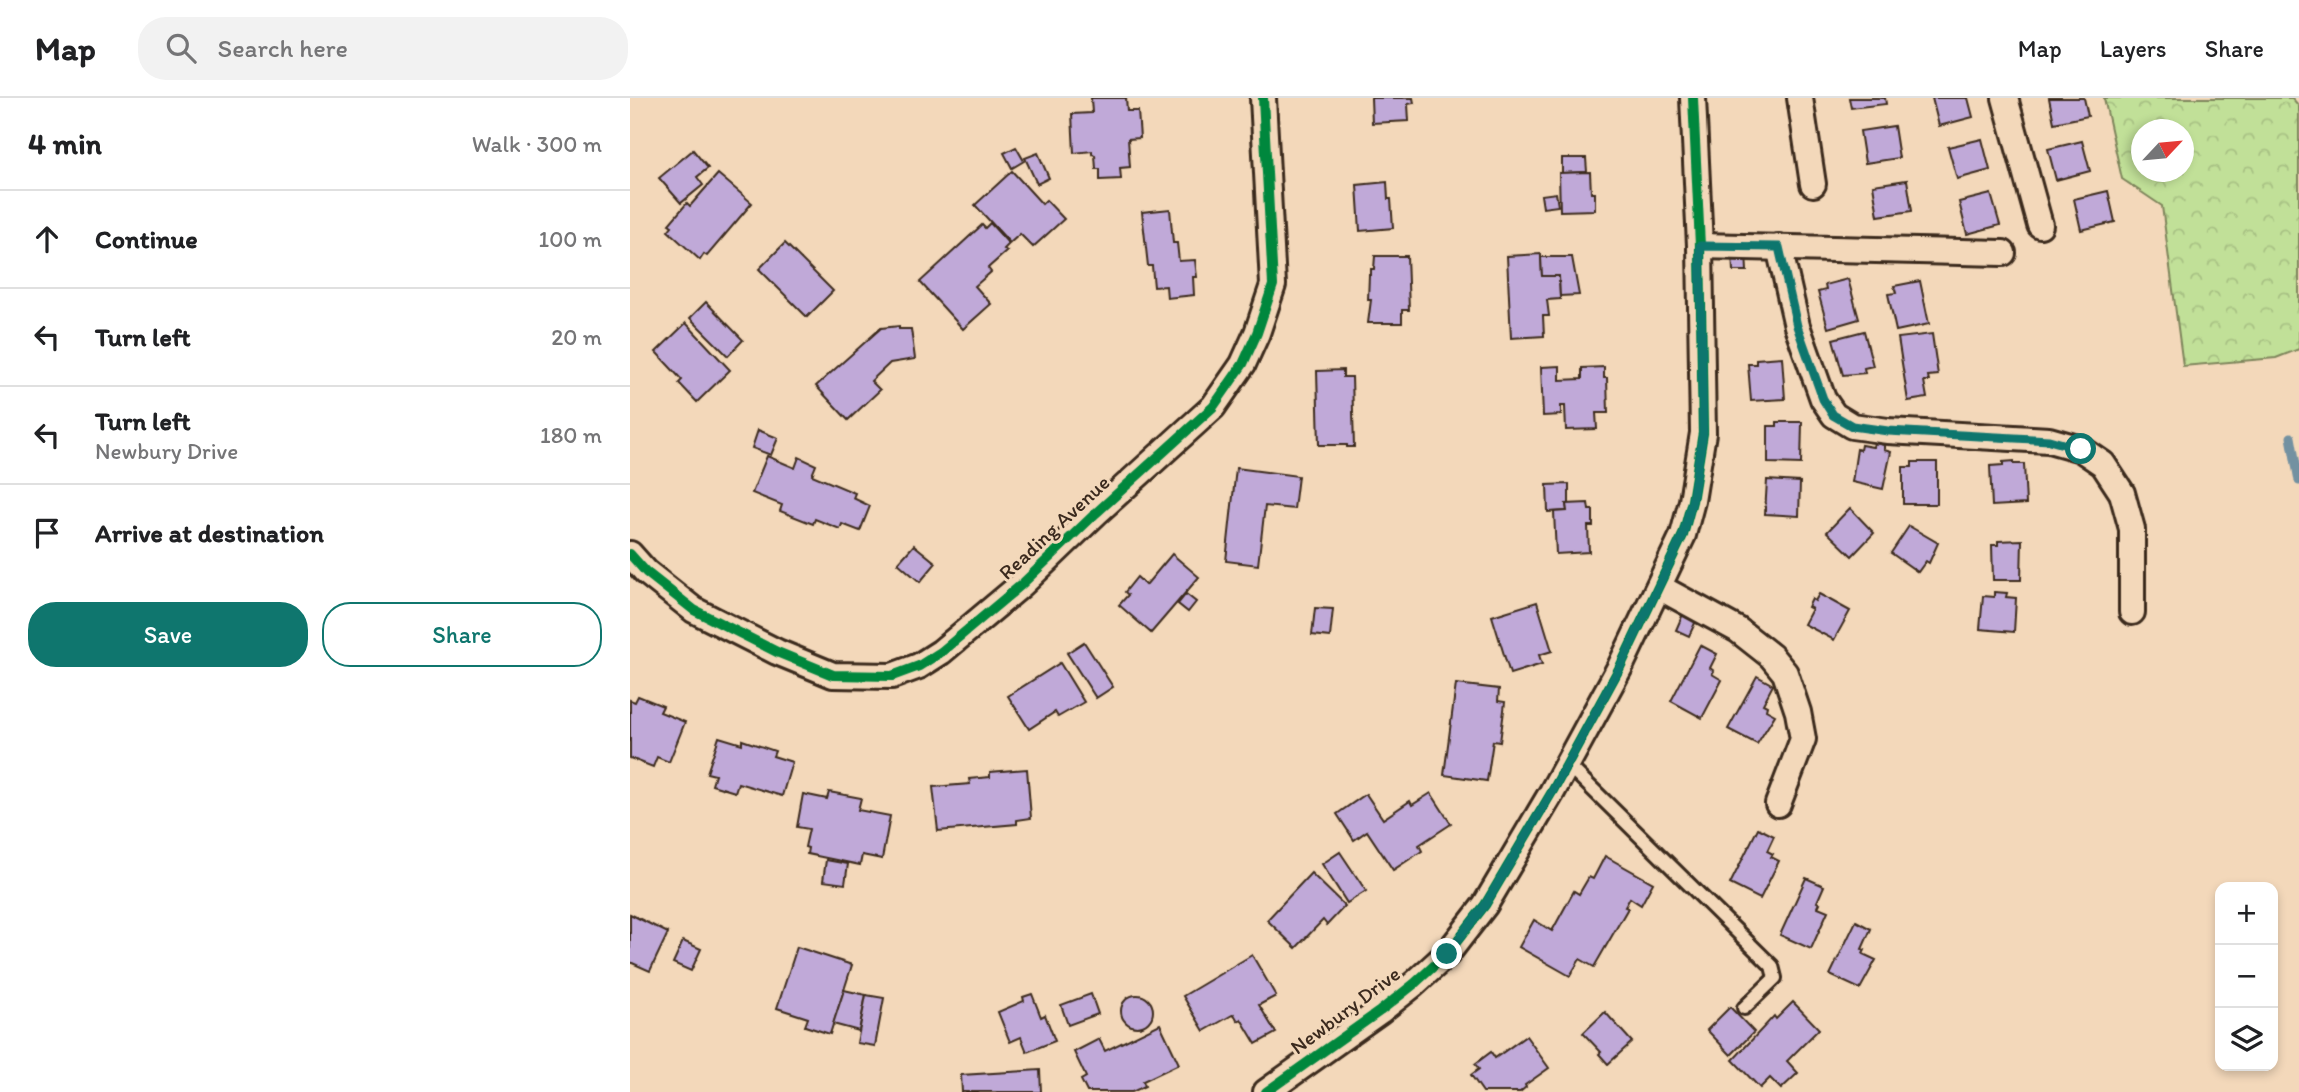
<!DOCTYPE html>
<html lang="en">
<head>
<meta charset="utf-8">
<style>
  :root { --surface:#fff; --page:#f2f2f2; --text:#202124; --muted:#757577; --line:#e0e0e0; --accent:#0f766e }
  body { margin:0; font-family:Itim,sans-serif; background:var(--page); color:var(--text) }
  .controls { position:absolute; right:21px; bottom:21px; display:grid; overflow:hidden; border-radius:14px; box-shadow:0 4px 10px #0003 }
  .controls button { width:63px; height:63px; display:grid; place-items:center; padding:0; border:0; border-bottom:2px solid var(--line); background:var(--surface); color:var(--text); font:35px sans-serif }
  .compass { position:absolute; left:1501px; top:21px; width:63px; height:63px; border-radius:50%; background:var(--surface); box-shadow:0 4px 10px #0003; rotate:64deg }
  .stop { position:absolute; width:21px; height:21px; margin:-16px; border:5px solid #0f766e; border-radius:50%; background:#fff }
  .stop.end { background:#0f766e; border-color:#fff; box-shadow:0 2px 7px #0008 }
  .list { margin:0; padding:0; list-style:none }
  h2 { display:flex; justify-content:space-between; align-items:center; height:91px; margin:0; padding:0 28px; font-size:30px }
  h2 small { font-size:23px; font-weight:400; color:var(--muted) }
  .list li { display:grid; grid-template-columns:46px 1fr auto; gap:21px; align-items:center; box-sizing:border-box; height:98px; padding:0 28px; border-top:2px solid var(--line) }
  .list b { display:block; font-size:26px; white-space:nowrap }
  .list p { margin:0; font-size:23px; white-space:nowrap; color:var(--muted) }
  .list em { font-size:23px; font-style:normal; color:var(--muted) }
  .actions { display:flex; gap:14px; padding:21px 28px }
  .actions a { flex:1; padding:16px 0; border:2px solid var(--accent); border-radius:28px; text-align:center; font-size:24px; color:var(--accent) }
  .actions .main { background:var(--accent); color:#fff }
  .icon { flex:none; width:38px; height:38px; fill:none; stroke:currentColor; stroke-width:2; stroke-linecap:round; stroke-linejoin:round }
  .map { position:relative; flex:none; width:1669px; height:994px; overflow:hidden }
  header { display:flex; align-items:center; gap:42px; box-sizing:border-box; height:98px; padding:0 35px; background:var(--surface); border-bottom:2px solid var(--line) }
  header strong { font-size:33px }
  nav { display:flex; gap:38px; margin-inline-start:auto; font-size:24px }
  .search { width:490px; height:63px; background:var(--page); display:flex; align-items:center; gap:18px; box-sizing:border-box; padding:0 24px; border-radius:28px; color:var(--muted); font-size:26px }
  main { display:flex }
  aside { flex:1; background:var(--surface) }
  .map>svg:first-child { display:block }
  .forest { fill:url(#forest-crowns); stroke:#7e855b; stroke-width:2; fill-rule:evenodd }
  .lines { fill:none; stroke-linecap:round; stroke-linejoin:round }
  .stream { stroke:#7391a1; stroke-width:9 }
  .building { fill:#c0a9d8; stroke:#3b2a1e; stroke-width:2 }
  .service-casing { stroke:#3b2a1e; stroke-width:18 }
  .minor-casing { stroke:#3b2a1e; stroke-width:30 }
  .service { stroke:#f3d8ba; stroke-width:12 }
  .minor { stroke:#f3d8ba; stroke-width:24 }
  .cycleway-casing { stroke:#f3d8ba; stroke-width:15 }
  .cycleway { stroke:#00873e; stroke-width:10 }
  .route { stroke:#0f766e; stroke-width:9 }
  .labels { text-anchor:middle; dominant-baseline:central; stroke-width:6; stroke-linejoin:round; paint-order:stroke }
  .street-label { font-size:21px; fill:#3b2a1e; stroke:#f3d8ba }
</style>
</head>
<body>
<header>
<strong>Map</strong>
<div class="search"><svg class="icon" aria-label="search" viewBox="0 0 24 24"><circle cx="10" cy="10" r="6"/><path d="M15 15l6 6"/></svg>Search here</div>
<nav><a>Map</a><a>Layers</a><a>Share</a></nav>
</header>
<main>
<aside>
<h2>4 min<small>Walk · 300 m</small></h2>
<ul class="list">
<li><svg class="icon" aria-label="ahead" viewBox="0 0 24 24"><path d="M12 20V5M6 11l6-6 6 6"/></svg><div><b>Continue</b></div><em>100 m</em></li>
<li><svg class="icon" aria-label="left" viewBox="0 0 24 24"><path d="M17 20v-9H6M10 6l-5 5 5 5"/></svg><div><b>Turn left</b></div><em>20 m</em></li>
<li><svg class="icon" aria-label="left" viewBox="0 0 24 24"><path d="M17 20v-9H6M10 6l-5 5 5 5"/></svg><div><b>Turn left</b><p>Newbury Drive</p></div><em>180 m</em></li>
<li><svg class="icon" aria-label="arrive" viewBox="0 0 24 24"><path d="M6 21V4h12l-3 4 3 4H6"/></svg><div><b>Arrive at destination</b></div></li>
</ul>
<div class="actions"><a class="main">Save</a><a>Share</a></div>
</aside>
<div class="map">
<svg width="1669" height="994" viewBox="0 0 1669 994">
  <defs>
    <pattern id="forest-crowns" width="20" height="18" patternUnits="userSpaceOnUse" patternTransform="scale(1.75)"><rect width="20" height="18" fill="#c1e098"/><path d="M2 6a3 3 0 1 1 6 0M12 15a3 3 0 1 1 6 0" fill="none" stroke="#a7c083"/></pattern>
  </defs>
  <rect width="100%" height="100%" fill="#f3d8ba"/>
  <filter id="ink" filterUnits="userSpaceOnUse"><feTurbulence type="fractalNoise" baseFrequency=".0143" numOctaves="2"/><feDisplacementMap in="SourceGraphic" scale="14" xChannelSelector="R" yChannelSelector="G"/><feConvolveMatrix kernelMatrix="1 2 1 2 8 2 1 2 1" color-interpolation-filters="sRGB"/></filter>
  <g filter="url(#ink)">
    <path class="forest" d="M1474,0H1662L1669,8V251L1646,260L1553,268L1532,108L1492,81ZM1512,32H1554V74H1512Z"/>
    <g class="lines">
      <path class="stream" d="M1661,339L1669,383"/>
    </g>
    <g class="building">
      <path d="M461,0H496L497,13H508L510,40L498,41L500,69L490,70L491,81L470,82V71H466L465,57L462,56V53L444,55L442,16L462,15Z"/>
      <path d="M741,0H783L784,5L778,6L779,23L742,25Z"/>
      <path d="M1219,0H1255L1256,6L1221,10Z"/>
      <path d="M1302,0H1338L1343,19L1309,28Z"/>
      <path d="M1419,0H1454L1458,18L1424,25Z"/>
      <path d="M1264,28L1269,60L1235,65L1230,33Z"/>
      <path d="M1352,41L1360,72L1327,81L1318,49Z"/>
      <path d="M1452,43L1460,73L1426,82L1418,51Z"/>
      <path d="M386,49L394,63L382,70L374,55Z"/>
      <path d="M63,52L78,70L67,79L73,87L51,105L29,80Z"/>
      <path d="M408,55L419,80L407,86L395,60Z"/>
      <path d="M932,60H956L957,74L932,75Z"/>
      <path d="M382,73L412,106L416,102L434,121L403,149L390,136L380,145L345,107Z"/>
      <path d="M960,74L961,95H965V112L930,113L929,75Z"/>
      <path d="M88,76L122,105L77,158L74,156L70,162L38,133L42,128L39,126L57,105L60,108Z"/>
      <path d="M1277,82L1282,113L1248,118L1243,87Z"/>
      <path d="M757,84L758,101H761L763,130L730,133L727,87Z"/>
      <path d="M1478,93L1485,124L1451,132L1444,101Z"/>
      <path d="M926,95L928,108L913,110L911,97Z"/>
      <path d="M1361,96L1370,127L1337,136L1329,104Z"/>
      <path d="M540,111L543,145H547L549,163L565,162L567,179H563L564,197L537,200L536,188L524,189L522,168H518L512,114Z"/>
      <path d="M360,125L379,146L374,151L377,153L358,170L361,174L345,188L361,206L333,231L290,184L352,127L355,130Z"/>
      <path d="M155,145L203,193L177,219L129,171Z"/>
      <path d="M1116,155L1117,173H1103L1102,156Z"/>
      <path d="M911,156L912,178H929L930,201L917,202L919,218H913L914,238L881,240L877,158Z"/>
      <path d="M745,158H777L779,212H772V225H738L741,202H738L739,177H741V171H744Z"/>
      <path d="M911,159H942L949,197L930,198L929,178H912Z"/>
      <path d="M1218,181L1229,221L1198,230L1188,194L1196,192L1195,187Z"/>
      <path d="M1290,183L1299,226L1266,233L1258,196L1266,195L1264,188Z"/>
      <path d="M76,204L113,242L98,258L60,220Z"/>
      <path d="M56,225L100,272L67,304L49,285L52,282L26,254Z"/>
      <path d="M269,228V231H281L285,261L260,265L241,283L250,292L218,322L186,288L251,230Z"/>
      <path d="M1234,233L1243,268L1234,270L1235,275L1213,277L1203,241Z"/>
      <path d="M1302,236L1308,277L1298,278L1299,283H1294L1297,300L1278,303L1268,240Z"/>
      <path d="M1152,259L1155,301L1121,303L1118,266H1126V261Z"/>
      <path d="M930,268V282L952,281V270L974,269V280H977L978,315H966L967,331L936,332L935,308H931V317L913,318L911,269Z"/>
      <path d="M713,272V279H722L724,349H717V347H689L687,273Z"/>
      <path d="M1147,324H1172L1171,366L1138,365V328H1147Z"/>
      <path d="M128,332L148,340L141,357L122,350Z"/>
      <path d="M1244,345L1254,347V352L1261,354L1253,391L1222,384L1227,351L1230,352L1231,347L1243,349Z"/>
      <path d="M137,358L165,370L169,359L186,367L182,377L225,395L223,400L240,408L230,433L212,426L210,431L185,421L183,426L150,413L152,407L122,395Z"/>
      <path d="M1384,363V366H1394L1396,406L1362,408L1360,368L1373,367V364Z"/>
      <path d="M1282,364H1307V406H1273V369H1282Z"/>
      <path d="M606,370L668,378L664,411L635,408L628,467L596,463Z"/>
      <path d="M1137,382L1170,384L1169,418L1135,416Z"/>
      <path d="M939,386V406H936L937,413L918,414L917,387Z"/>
      <path d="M958,405L959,412H963V428H958L959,454L926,456L924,414L937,413L936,406Z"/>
      <path d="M1220,410L1244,435L1222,458L1197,434Z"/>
      <path d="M1279,428L1308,445L1299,465L1296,463L1288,474L1261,455Z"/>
      <path d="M1392,442L1391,482H1363L1362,447H1368V443Z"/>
      <path d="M284,447L306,465L290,484L268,465Z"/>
      <path d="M542,456L569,479L521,535L489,507L498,497L495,494L507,479L516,487Z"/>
      <path d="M1364,494L1377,495L1376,499L1386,500L1384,534L1350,531L1353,498L1364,499Z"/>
      <path d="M556,496L566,504L558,514L548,506Z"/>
      <path d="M1189,496L1220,513L1204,542L1174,526L1182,511L1178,509L1182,501L1185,503Z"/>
      <path d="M907,504L922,553L909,557L912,566L880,576L862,518Z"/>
      <path d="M685,510L703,511L700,539L682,537Z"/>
      <path d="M1053,516L1066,523L1059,538L1046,532Z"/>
      <path d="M454,544L483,589L466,600L437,555Z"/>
      <path d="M1070,547L1087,556L1080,570L1084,573L1082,576L1092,582L1072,620L1041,603Z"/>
      <path d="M430,565L454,604L428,619L425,614L399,631L378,598Z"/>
      <path d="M1127,578L1143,587L1133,606L1137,608L1136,612L1145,617L1127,646L1098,631Z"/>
      <path d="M826,586L869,591L868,603L875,604L870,644L863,643L857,683L814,677Z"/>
      <path d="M8,598L33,608L30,614L55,624L39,664L27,659L23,669L0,660V602L5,604Z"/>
      <path d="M89,639L112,646V642L145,653L143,658L162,664L152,698L108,685L105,694L82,687L85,677L77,675Z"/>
      <path d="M397,671L401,720L387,722V726L308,733L303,689L340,686L339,681L360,679V674Z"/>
      <path d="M199,694L231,700L228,712L260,718L252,761L232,757L230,767L177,756L178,750L175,749L179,731L167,729L173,696L197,701Z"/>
      <path d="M801,695L821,726L789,747L792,753L763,772L737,733L724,742L707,716L736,696L753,721L780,703L782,707Z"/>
      <path d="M1128,730L1144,738L1137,753L1143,756L1141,759L1149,763L1130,801L1100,786Z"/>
      <path d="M710,754L736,793L717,805L692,766Z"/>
      <path d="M975,758L1023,785L1011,807L1000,800L995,809L998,810L964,869L950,861L940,878L889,849L904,822L922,833L944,793L949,796L959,779L963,781Z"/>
      <path d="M196,762L218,766L215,786L193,783Z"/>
      <path d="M681,775L715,808L697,827L693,822L666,850L637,822Z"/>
      <path d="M1176,780L1194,788L1187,804L1190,805L1188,809L1198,813L1181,851L1150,837Z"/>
      <path d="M0,816L38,835L20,873L0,864Z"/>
      <path d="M1226,823L1241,831L1232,851L1235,852L1233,856L1246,862L1230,891L1200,877Z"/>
      <path d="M53,843L71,851L61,873L43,865Z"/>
      <path d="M167,849L222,867L200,936L175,928L178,920L147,910Z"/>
      <path d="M622,857L646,898L629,907L646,935L626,946L611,921L608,923L604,916L574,933L553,898Z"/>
      <path d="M214,892L236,897L229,933L203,926Z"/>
      <path d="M402,896L411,919L415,917L425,943L397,954L391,939L380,944L368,914L394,903L393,899Z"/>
      <path d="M461,896L468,916L438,927L431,907Z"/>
      <circle cx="507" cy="913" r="16"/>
      <path d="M236,897L254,900L245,948L227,945Z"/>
      <path d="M1163,904L1189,931L1157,963L1168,975L1151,991L1140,980L1130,990L1103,962L1144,918L1146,921Z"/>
      <path d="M1100,909L1124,934L1101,957L1077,932Z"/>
      <path d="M975,914L1002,944L978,966L969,956L971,954L953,935Z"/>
      <path d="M530,926L549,966L513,983L515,988L502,994H457L451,982L456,979L444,954L469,941L475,953Z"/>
      <path d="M896,938L919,970L895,987L896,989L890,994H853L841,977L849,971L845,966L861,954L865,960Z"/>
      <path d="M410,972L411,994H332L331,977Z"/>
    </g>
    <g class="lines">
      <defs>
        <path id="service" d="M937,666L1142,868L1145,880L1114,910"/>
        <g id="minor">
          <path d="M1170,0L1183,86"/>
          <path d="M1375,0L1410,127"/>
          <path d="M1070,148L1373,155"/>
          <path d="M1149,149L1167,228L1193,301L1204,317L1222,328L1258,333L1419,342L1451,351L1473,366L1492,395L1502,431V514"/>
          <path d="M0,456L16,474L64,512L147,554L203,577L262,578L289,568L311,554L391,487L466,415L583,309L613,266L627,235L643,187L633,0"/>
          <path d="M1029,489L1108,532L1141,558L1155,575L1168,614L1173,641L1148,706"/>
          <path d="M636,994L750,913L784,886L817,856L855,807L922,694L990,569L1053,437L1062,403L1073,335L1070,148L1063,0"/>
        </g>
      </defs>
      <use href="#service" class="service-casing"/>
      <use href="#minor" class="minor-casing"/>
      <use href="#service" class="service"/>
      <use href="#minor" class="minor"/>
      <defs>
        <g id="cycleway">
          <path d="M0,456L16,474L64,512L147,554L203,577L262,578L289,568L311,554L391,487L466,415L583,309L613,266L627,235L643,187L633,0"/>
          <path d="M636,994L750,913L784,886L817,856L855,807L922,694L990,569L1053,437L1062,403L1073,335L1070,148L1063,0"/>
        </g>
      </defs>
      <use href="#cycleway" class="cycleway-casing"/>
      <use href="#cycleway" class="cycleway"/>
    </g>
  </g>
  <g class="lines" filter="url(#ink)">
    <path class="route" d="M817,856L855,807L922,694L990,569L1053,437L1062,403L1073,335L1070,148L1149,149L1167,228L1193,301L1203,317L1222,328L1258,333L1419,342L1451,351"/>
  </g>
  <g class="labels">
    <g class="street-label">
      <text transform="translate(424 429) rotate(-43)">Reading Avenue</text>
      <text transform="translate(715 912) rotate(-37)">Newbury Drive</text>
    </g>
  </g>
</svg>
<div class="controls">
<button>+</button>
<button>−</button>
<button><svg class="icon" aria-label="layers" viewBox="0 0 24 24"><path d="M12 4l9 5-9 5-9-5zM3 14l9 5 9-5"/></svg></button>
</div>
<svg class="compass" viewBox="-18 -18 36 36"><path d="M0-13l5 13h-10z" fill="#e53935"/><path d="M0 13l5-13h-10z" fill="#757577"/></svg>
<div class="stop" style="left:1451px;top:351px"></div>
<div class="stop end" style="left:817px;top:856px"></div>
</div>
</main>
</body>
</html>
